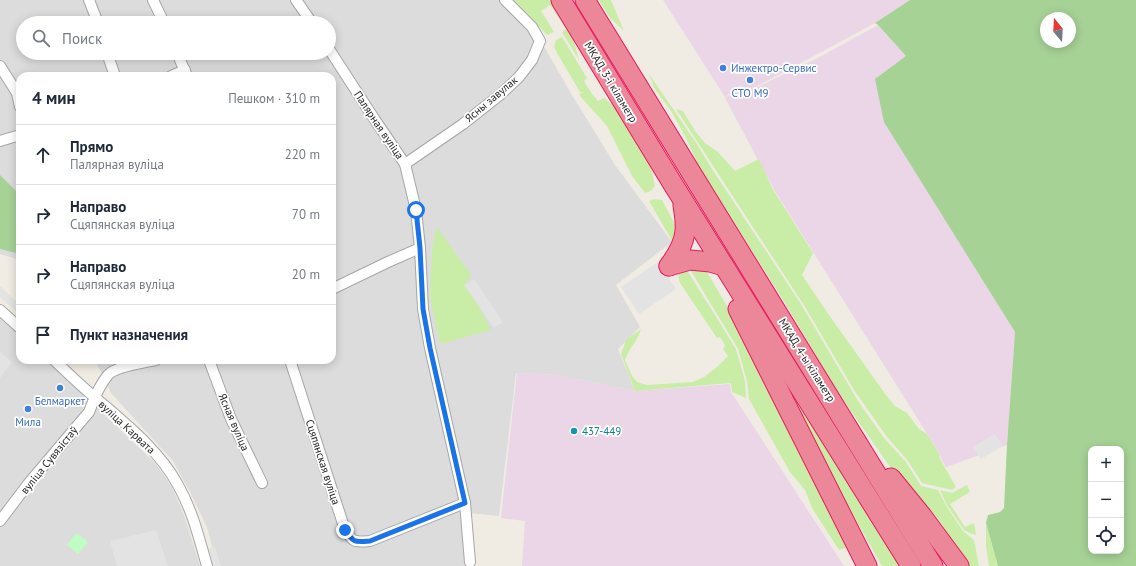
<!DOCTYPE html>
<html lang="ru">
<head>
<meta charset="utf-8">
<style>
  :root { --surface:#fff; --page:#f2f2f3; --text:#1f2937; --muted:#747a83; --line:#e0e1e3 }
  body { margin:0; font-family:"PT Sans",sans-serif; background:var(--page); color:var(--text) }
  .controls { position:absolute; right:12px; bottom:12px; display:grid; overflow:hidden; border-radius:8px; box-shadow:0 2px 10px #0003 }
  .controls button { width:36px; height:36px; display:grid; place-items:center; padding:0; border:0; border-bottom:1px solid var(--line); background:var(--surface); color:var(--text); font:20px sans-serif }
  .compass { position:absolute; left:1040px; top:12px; width:36px; height:36px; border-radius:50%; background:var(--surface); box-shadow:0 2px 10px #0003; rotate:342deg }
  .stop { position:absolute; width:12px; height:12px; margin:-9px; border:3px solid #1a73e8; border-radius:50%; background:#fff }
  .stop.end { background:#1a73e8; border-color:#fff; box-shadow:0 1px 4px #0008 }
  .list { margin:0; padding:0; list-style:none }
  h2 { display:flex; justify-content:space-between; align-items:center; height:52px; margin:0; padding:0 16px; font-size:17px }
  h2 small { font-size:13px; font-weight:400; color:var(--muted) }
  .list li { display:grid; grid-template-columns:26px 1fr auto; gap:12px; align-items:center; box-sizing:border-box; height:60px; padding:0 16px; border-top:1px solid var(--line) }
  .list b { display:block; font-size:15px; white-space:nowrap }
  .list p { margin:0; font-size:13px; white-space:nowrap; color:var(--muted) }
  .list em { font-size:13px; font-style:normal; color:var(--muted) }
  .icon { flex:none; width:22px; height:22px; fill:none; stroke:currentColor; stroke-width:2; stroke-linecap:round; stroke-linejoin:round }
  .map { position:relative; flex:none; width:1136px; height:566px; overflow:hidden }
  .search { position:absolute; background:var(--surface); box-shadow:0 2px 10px #0003; left:16px; top:16px; width:320px; height:44px; display:flex; align-items:center; gap:10px; box-sizing:border-box; padding:0 14px; border-radius:22px; color:var(--muted); font-size:15px }
  .panel { position:absolute; background:var(--surface); box-shadow:0 2px 10px #0003; left:16px; top:72px; width:320px; height:292px; border-radius:12px }
  .map>svg:first-child { display:block }
  .residential { fill:#dddcdc; fill-rule:evenodd }
  .industrial { fill:#ead6e6 }
  .grass { fill:#c9eda7 }
  .forest { fill:#a7d296; fill-rule:evenodd }
  .park { fill:#bffdc4 }
  .parking { fill:#e3e3e3 }
  .lines { fill:none; stroke-linecap:round; stroke-linejoin:round }
  .street-casing { stroke:#a6a6a6; stroke-width:12 }
  .highway-casing { stroke:#e61a5e; stroke-width:21 }
  .street { stroke:#fff; stroke-width:10 }
  .highway { stroke:#ec8799; stroke-width:19 }
  .route { stroke:#1a73e8; stroke-width:5 }
  .shop-dot { fill:#3f7fe0; stroke:#fff; stroke-width:1.5 }
  .culture-dot { fill:#0f9aa8; stroke:#fff; stroke-width:1.5 }
  .labels { text-anchor:middle; dominant-baseline:central; stroke-width:3.5; stroke-linejoin:round; paint-order:stroke }
  .shop-label { font-size:11px; fill:#366cbe; stroke:#fff }
  .street-label { font-size:11px; fill:#1f1f1f; stroke:#fff }
  .culture-label { font-size:11px; fill:#0d838f; stroke:#fff; text-anchor:start }
</style>
</head>
<body>
<div class="map">
<svg width="1136" height="566" viewBox="0 0 1136 566">
  <rect width="100%" height="100%" fill="#f0ece4"/>
  <g class="residential">
    <path d="M0,0H517L572,95L615,165L672,242L616,285L640,327L618,349L635,391L556,375L516,373L499,516L468,513L465,527L474,566H217L207,527L190,492L173,461L111,393L95,360H332V76H20V260L0,254ZM23,23H329V53H23Z"/>
    <path d="M0,316L20,335V360H47L156,464L172,487L184,515L200,566H0Z"/>
  </g>
  <g class="industrial">
    <path d="M663,0H910L875,23L812,57L746,92H747L814,60L878,25L906,56L941,212L1015,332L1007,445L946,467L940,457L941,456L773,188L725,98L742,86L741,85L725,97Z"/>
    <path d="M517,373L556,375L635,391L730,384L731,392L844,566H522L525,521L501,518Z"/>
  </g>
  <g class="grass">
    <path d="M510,0H551L570,27L579,60L562,32L566,29L550,5L541,11L554,32L547,35L531,18Z"/>
    <path d="M599,0H611L624,31L610,18Z"/>
    <path d="M562,37L587,78L584,81L592,94L598,101L604,98L616,108L651,168L655,186L651,191L645,193L632,176L607,126L580,96V93H585L580,92L557,53L554,47L556,40Z"/>
    <path d="M649,74L697,144L712,169L801,304L858,401L884,438L906,462L921,486L938,490L947,507L963,531L974,540L979,566H967L945,531C940,516 924,506 911,497L837,391L788,308L699,167L685,136L671,111L654,88Z"/>
    <path d="M676,109L683,111L695,131L705,143L718,152L735,171L759,159L772,188L813,253L802,275L829,315L886,395L895,406L907,413L919,429L927,434L940,455L939,457L956,487L952,490L922,483L908,461L887,437L854,390L805,307Z"/>
    <path d="M654,199L662,200L680,234L677,249L649,201Z"/>
    <path d="M437,227L472,276L466,281L491,330L440,344L430,297L432,248Z"/>
    <path d="M688,266L703,268L707,272L744,335L848,547L839,550L812,508L805,490L790,472L749,399L747,381L738,349Z"/>
    <path d="M685,267L736,349L745,381L746,398L732,392L731,383L635,391L621,354L626,340L641,329C638,341 629,348 625,360L632,376L637,382L647,385L693,382L704,377L717,367L728,356L723,349L725,345L720,337L717,338L680,283C677,275 679,272 685,267Z"/>
    <path d="M787,386L841,469L902,566H882L845,501Z"/>
    <path d="M967,485L970,492L950,504L965,527L974,523L976,535L972,534L964,530L947,505L940,490L952,493Z"/>
    <path d="M986,523L998,566H989L986,546Z"/>
  </g>
  <g class="forest">
    <path d="M910,0H1136V566H998L986,523L988,515L1000,512L1004,508L1007,445L1015,332L884,122L875,79L906,56L878,25L875,23ZM1046,18H1070V42H1046ZM1091,449H1121V551H1091Z"/>
    <path d="M0,175L20,195V254L0,249Z"/>
  </g>
  <path class="park" d="M76,533L88,542L78,554L67,545Z"/>
  <g class="parking">
    <path d="M658,262L676,289L639,314L621,287Z"/>
    <path d="M474,279L503,322L494,328L464,285Z"/>
    <path d="M0,286L20,305V315L0,297Z"/>
    <path d="M0,352L12,362L0,378Z"/>
    <path d="M995,434L1003,446L981,459L973,447Z"/>
    <path d="M156,530L168,566H117L110,541Z"/>
    <path d="M215,547L221,566H212L207,549Z"/>
  </g>
  <g class="lines">
    <defs>
      <g id="street">
        <path d="M89,0L98,23"/>
        <path d="M153,0L164,23"/>
        <path d="M296,0L312,23"/>
        <path d="M329,49L375,120L405,164L416,210L420,248L423,309L430,348L465,503L470,562"/>
        <path d="M107,53L115,76"/>
        <path d="M177,53L187,76"/>
        <path d="M0,66L17,93L20,107"/>
        <path d="M171,76L185,70"/>
        <path d="M0,141L20,135"/>
        <path d="M405,164L463,124L501,94L519,77L532,60L540,41L532,27L505,0"/>
        <path d="M332,289L388,262L420,248"/>
        <path d="M0,310L20,328"/>
        <path d="M54,360C68,373 82,387 97,399C127,425 159,450 178,485C193,512 199,538 207,566"/>
        <path d="M209,360L231,419L262,483"/>
        <path d="M290,360L345,530C354,543 354,542 370,541L465,503"/>
        <path d="M0,521L28,484L89,412C93,401 101,383 108,375C116,366 144,363 156,360"/>
      </g>
      <g id="highway">
        <path d="M561,0L671,181L911,566"/>
        <path d="M585,0L933,566"/>
        <path d="M669,266C677,255 684,244 685,231C686,222 684,213 683,205"/>
        <path d="M669,266L690,260L710,262L724,266"/>
        <path d="M738,309L867,566"/>
        <path d="M891,478L922,516L959,566"/>
      </g>
    </defs>
    <use href="#street" class="street-casing"/>
    <use href="#highway" class="highway-casing"/>
    <use href="#street" class="street"/>
    <use href="#highway" class="highway"/>
  </g>
  <g class="lines">
    <path class="route" d="M345,530C354,543 354,542 370,541L465,503L430,348L423,309L420,248L416,210"/>
  </g>
  <g class="shop-dot">
    <circle cx="723" cy="68" r="4"/>
    <circle cx="750" cy="80" r="4"/>
    <circle cx="60" cy="388" r="4"/>
    <circle cx="28" cy="409" r="4"/>
  </g>
  <circle class="culture-dot" cx="574" cy="431" r="4"/>
  <g class="labels">
    <g class="shop-label">
      <text x="731" y="68" text-anchor="start">Инжектро-Сервис</text>
      <text x="750" y="93">СТО М9</text>
      <text x="60" y="401">Белмаркет</text>
      <text x="28" y="422">Мила</text>
    </g>
    <g class="street-label">
      <text transform="translate(611 82) rotate(59)">МКАД, 3-і кіламетр</text>
      <text transform="translate(491 99) rotate(-40)">Ясны завулак</text>
      <text transform="translate(379 125) rotate(56)">Палярная вуліца</text>
      <text transform="translate(807 360) rotate(58)">МКАД, 4-ы кіламетр</text>
      <text transform="translate(234 422) rotate(67)">Ясная вуліца</text>
      <text transform="translate(127 427) rotate(43)">вуліца Карвата</text>
      <text transform="translate(49 460) rotate(-51)">вуліца Сувязістаў</text>
      <text transform="translate(323 462) rotate(72)">Сцяпянская вуліца</text>
    </g>
    <g class="culture-label">
      <text x="582" y="431">437-449</text>
    </g>
  </g>
</svg>
<div class="controls">
<button>+</button>
<button>−</button>
<button><svg class="icon" aria-label="locate" viewBox="0 0 24 24"><circle cx="12" cy="12" r="6"/><path d="M12 2v4M12 18v4M2 12h4M18 12h4"/></svg></button>
</div>
<svg class="compass" viewBox="-18 -18 36 36"><path d="M0-13l5 13h-10z" fill="#e53935"/><path d="M0 13l5-13h-10z" fill="#747a83"/></svg>
<div class="stop" style="left:416px;top:210px"></div>
<div class="stop end" style="left:345px;top:530px"></div>
<div class="search"><svg class="icon" aria-label="search" viewBox="0 0 24 24"><circle cx="10" cy="10" r="6"/><path d="M15 15l6 6"/></svg>Поиск</div>
<section class="panel">
<h2>4 мин<small>Пешком · 310 m</small></h2>
<ul class="list">
<li><svg class="icon" aria-label="ahead" viewBox="0 0 24 24"><path d="M12 20V5M6 11l6-6 6 6"/></svg><div><b>Прямо</b><p>Палярная вуліца</p></div><em>220 m</em></li>
<li><svg class="icon" aria-label="right" viewBox="0 0 24 24"><path d="M7 20v-9h11M14 6l5 5-5 5"/></svg><div><b>Направо</b><p>Сцяпянская вуліца</p></div><em>70 m</em></li>
<li><svg class="icon" aria-label="right" viewBox="0 0 24 24"><path d="M7 20v-9h11M14 6l5 5-5 5"/></svg><div><b>Направо</b><p>Сцяпянская вуліца</p></div><em>20 m</em></li>
<li><svg class="icon" aria-label="arrive" viewBox="0 0 24 24"><path d="M6 21V4h12l-3 4 3 4H6"/></svg><div><b>Пункт назначения</b></div></li>
</ul>
</section>
</div>
</body>
</html>
